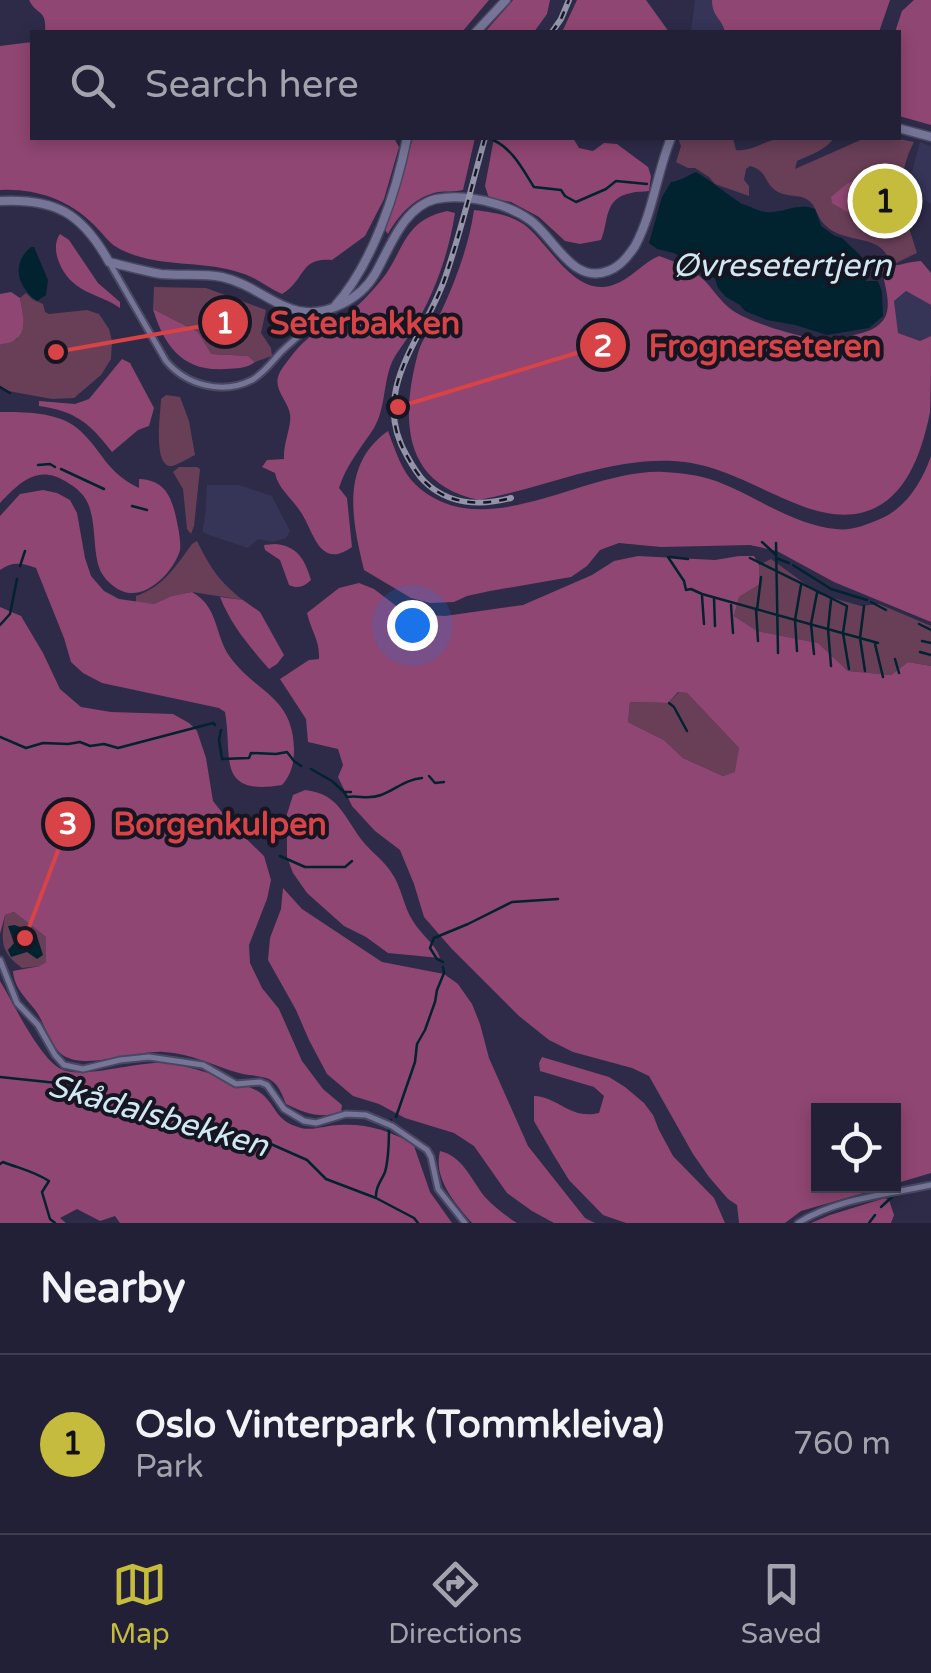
<!DOCTYPE html>
<html lang="en">
<head>
<meta charset="utf-8">
<style>
  :root { --surface:#222036; --page:#2e2d42; --text:#f1f3f6; --muted:#a2a3ad; --line:#3f3e51; --accent:#c5bc3d }
  body { margin:0; font-family:"Varela Round",sans-serif; background:var(--page); color:var(--text) }
  .controls { position:absolute; right:30px; bottom:30px; display:grid; overflow:hidden; border-radius:0px; box-shadow:0 5px 15px #0003 }
  .controls button { width:90px; height:90px; display:grid; place-items:center; padding:0; border:0; border-bottom:2px solid var(--line); background:var(--surface); color:var(--text); font:50px sans-serif }
  .you { position:absolute; left:412px; top:625px; width:35px; height:35px; margin:-25px; border:8px solid #fff; border-radius:50%; background:#1a73e8; box-shadow:0 0 0 15px #1a73e833 }
  .badge { display:grid; place-items:center; width:65px; height:65px; border-radius:50%; background:var(--accent); color:#111; font-size:32px; font-weight:700 }
  .pin { position:absolute; translate:-50% -50%; border:5px solid #fff; box-shadow:0 2px 10px #0006 }
  .list { margin:0; padding:0; list-style:none }
  h2 { display:flex; justify-content:space-between; align-items:center; height:130px; margin:0; padding:0 40px; font-size:42px }
  h2 small { font-size:32px; font-weight:400; color:var(--muted) }
  .list li { display:grid; grid-template-columns:65px 1fr auto; gap:30px; align-items:center; box-sizing:border-box; height:180px; padding:0 40px; border-top:2px solid var(--line) }
  .list b { display:block; font-size:38px; white-space:nowrap }
  .list p { margin:0; font-size:32px; white-space:nowrap; color:var(--muted) }
  .list em { font-size:32px; font-style:normal; color:var(--muted) }
  .icon { flex:none; width:55px; height:55px; fill:none; stroke:currentColor; stroke-width:2; stroke-linecap:round; stroke-linejoin:round }
  .map { position:relative; flex:none; width:931px; height:1223px; overflow:hidden }
  .search { position:absolute; background:var(--surface); box-shadow:0 5px 15px #0003; left:30px; right:30px; top:30px; height:110px; display:flex; align-items:center; gap:25px; box-sizing:border-box; padding:0 35px; border-radius:0px; color:var(--muted); font-size:38px }
  .sheet { height:310px; background:var(--surface) }
  nav { display:flex; justify-content:space-around; align-items:center; box-sizing:border-box; height:140px; border-top:2px solid var(--line); background:var(--surface); font-size:28px; color:var(--muted) }
  nav a { display:grid; justify-items:center; gap:5px }
  nav .on { color:var(--accent) }
  .map>svg:first-child { display:block }
  .built { fill:#363457 }
  .green { fill:#693f57 }
  .forest { fill:#8f4672; fill-rule:evenodd }
  .water { fill:#01232f }
  .lines { fill:none; stroke-linecap:round; stroke-linejoin:round }
  .stream { stroke:#01232f; stroke-width:2.5 }
  .street-casing { stroke:#494861; stroke-width:9 }
  .secondary-casing { stroke:#494861; stroke-width:11 }
  .street { stroke:#767597; stroke-width:5 }
  .secondary { stroke:#767597; stroke-width:8 }
  .rail-casing { stroke:#9393aa; stroke-width:6 }
  .rail { stroke:#161623; stroke-width:2.5; stroke-dasharray:8; stroke-linecap:butt }
  .labels { text-anchor:middle; dominant-baseline:central; stroke-width:8; stroke-linejoin:round; paint-order:stroke }
  .water-label { font-size:32px; font-style:italic; fill:#d1e8f2; stroke:#161623 }
  .leader { fill:none; stroke:#d74346; stroke-width:4 }
  .callout-dot { fill:#d74346; stroke:#161623; stroke-width:4 }
  .mark-label { font-size:30px; text-anchor:middle; font-weight:bold; fill:#fff }
  .callout-label { font-size:32px; text-anchor:middle; font-weight:bold; fill:#d74346; stroke:#161623; stroke-width:8; stroke-linejoin:round; paint-order:stroke }
</style>
</head>
<body>
<div class="map">
<svg width="931" height="1223" viewBox="0 0 931 1223">
  <rect width="100%" height="100%" fill="#2d2b48"/>
  <g class="built">
    <path d="M695,0H737L730,32H691Z"/>
    <path d="M920,142L931,146V204L910,191L911,175Z"/>
    <path d="M906,291L931,305V336L920,341L897,333L894,301Z"/>
    <path d="M207,485H239L272,496L290,531L286,538L272,542L258,539L248,548L209,535L203,532V527L205,517Z"/>
  </g>
  <g class="green">
    <path d="M678,138H733L736,150C753,152 766,139 783,138C800,136 817,138 834,138C826,150 810,155 797,161L795,169L865,138H894L914,142C893,182 904,212 917,253L894,264C889,259 884,249 878,246C864,237 841,240 826,226C817,219 817,206 808,200C800,194 787,197 778,192C763,184 769,171 750,166L746,169L744,180L749,186V196L715,184L709,177L695,168H688L676,162L681,146Z"/>
    <path d="M154,287L206,288L266,310L261,333L271,348L272,356L255,362L248,356L210,354L198,332L153,309Z"/>
    <path d="M26,293L32,299L43,304L45,312L49,314L87,310L99,314L109,329L112,341L111,359L101,375L74,398L52,399L8,391L0,386V345L17,339L23,315L20,298Z"/>
    <path d="M166,395L180,397L189,421L195,455C191,457 175,466 172,466C152,468 161,410 161,399Z"/>
    <path d="M179,467H197L200,469L194,526L191,534L187,529L183,489L173,472Z"/>
    <path d="M197,541C210,567 219,582 243,600L192,592L171,596L154,604L136,603V596C163,587 176,566 192,544Z"/>
    <path d="M771,559L819,594L861,606L879,604L931,626V666L908,662L891,675L848,671L818,643L757,631L734,616L739,597L760,584L759,565Z"/>
    <path d="M679,692L687,693L739,748L736,772L723,776L683,758L664,740L628,722L630,702L668,703Z"/>
    <path d="M14,912L46,937V962L41,966L22,968C0,952 1,941 5,915Z"/>
  </g>
  <g class="forest">
    <path d="M29,0H489L462,32H45C47,9 37,16 29,0Z"/>
    <path d="M513,0H550L547,14L534,32H485Z"/>
    <path d="M577,0H646L669,32H562Z"/>
    <path d="M712,0H890L879,32H725C722,18 712,17 712,0Z"/>
    <path d="M914,0H931V125L899,116L898,32H895L902,11Z"/>
    <path d="M32,42V138H394L399,147L384,199L365,236L332,260C299,257 306,280 282,294C268,288 256,277 241,273C207,261 169,267 134,255C107,245 111,241 92,223C68,199 33,188 0,190V46Z"/>
    <path d="M413,138H475L463,190C455,192 446,191 438,192C415,197 399,214 388,234L385,230Z"/>
    <path d="M494,138H573L579,148L593,151L604,143L617,144L648,167L651,176L649,191C643,192 637,191 631,193C603,198 609,222 601,240L580,244L565,241L539,217L511,202L489,198L485,186Z"/>
    <path d="M860,180L870,186C869,205 864,206 847,212L832,203L831,197L848,183Z"/>
    <path d="M474,210C490,212 506,214 520,222C546,236 572,299 613,285C630,280 642,263 659,256C676,262 694,269 706,282C715,292 721,302 732,310C749,323 815,343 836,340C843,339 851,335 858,334C899,324 888,299 881,267C895,267 907,262 921,261L931,273V305L906,291L894,301L898,333L920,341L931,336C931,360 931,388 930,412C916,484 882,536 802,506C759,490 720,463 673,461C607,458 544,488 479,500C401,484 401,417 418,353C422,338 434,325 441,312C456,280 469,245 474,210Z"/>
    <path d="M447,211L455,213C449,253 434,295 413,329C407,340 398,350 392,362C383,383 386,407 374,428C361,448 346,465 339,488L347,498L352,547C320,570 314,533 302,514C293,499 278,489 275,473L262,467L267,460L284,459C283,443 292,426 290,414C288,400 271,388 280,372C284,365 298,347 304,342C318,328 340,321 355,308C366,298 377,286 386,274C406,243 407,220 447,211Z"/>
    <path d="M60,234L69,240L98,283L120,302V308C106,298 89,295 76,285C62,275 49,249 60,234Z"/>
    <path d="M11,292L20,298C22,309 28,331 16,339C12,343 5,343 0,345V294Z"/>
    <path d="M153,309L198,332L211,354L248,356L255,362C246,369 237,368 225,369C183,372 164,346 153,309Z"/>
    <path d="M122,359L130,363L154,408L149,426L138,430L112,452C90,423 75,411 39,406V401L75,404L89,399Z"/>
    <path d="M0,412C24,412 58,412 77,428C103,450 104,471 139,488V479C168,480 173,501 178,527C179,533 181,543 180,550C175,569 151,595 130,593C118,592 105,581 100,570C93,553 96,528 90,509C86,495 77,488 65,481C37,464 19,483 0,503Z"/>
    <path d="M388,431C395,449 401,471 416,485C484,548 585,468 664,472C682,473 699,475 716,481C756,496 793,525 836,529C851,531 866,525 880,519C906,508 922,482 931,456V622L834,582L777,551L750,545L661,547L619,543L600,550L587,566L571,577L490,591L467,596L454,602L430,603L411,598L364,570C352,520 340,465 388,431Z"/>
    <path d="M43,490L57,493L70,500L77,513L85,558L91,576L104,591L119,599L154,604L171,596L192,592C219,607 214,634 230,657C256,693 293,696 294,749C294,764 291,775 282,785C215,796 233,757 225,712L219,708L102,683L83,673L71,662L64,638L36,568C23,563 12,561 0,570V516L20,494Z"/>
    <path d="M275,544C298,546 305,560 311,580C304,587 298,589 289,585L280,560L265,550L264,545Z"/>
    <path d="M638,556L715,560L739,556H754L759,565L760,584L739,597L734,616L757,631L818,643L848,671L891,675L908,662L931,666V1173L894,1184V1110H818V1186H888L801,1211L785,1223H739L737,1205L728,1199L709,1177L693,1154L649,1076L632,1068L573,1052L549,1040L519,1016L451,948L424,917L414,884L400,850L375,831L352,806L338,777L343,765L338,749L308,742L306,719L280,679L309,660L319,659C320,640 311,631 307,613L339,588L359,583L374,589L395,605L413,614L445,616L523,605L592,575L614,561ZM678,692L687,693L739,748L735,772L723,776L683,758L664,740L628,722L630,702L668,703Z"/>
    <path d="M220,597L243,600L260,612L284,655L277,664L269,669C249,646 231,625 220,597Z"/>
    <path d="M0,607L21,616L43,653L60,689L81,707L111,712L173,714L189,723L197,731L206,758L213,801L232,825L264,856L271,880L267,899L249,945L250,963L262,988L279,1009L302,1061L323,1089L342,1105L341,1113C318,1118 307,1114 286,1104C282,1095 279,1084 269,1079C260,1075 248,1076 239,1073C214,1066 190,1053 164,1052C135,1050 89,1070 64,1056C51,1048 45,1024 36,1011C26,998 14,988 13,971L40,966L46,962V937L14,912L5,915L0,934Z"/>
    <path d="M305,790C341,794 344,819 365,844C373,853 384,861 391,872C402,887 403,906 413,921C421,935 435,943 440,958L388,953L366,937L344,926L307,893L293,873L287,857V814L293,795Z"/>
    <path d="M283,888L302,909L382,962L444,974L458,984L472,1004L480,1024L489,1058L528,1146L585,1218L595,1223H554L532,1211L507,1193L474,1146L454,1133L405,1118L379,1104L353,1096L327,1074L309,1040L296,1010L268,960L270,938L281,909Z"/>
    <path d="M0,981C13,1002 39,1058 61,1069C81,1080 140,1060 167,1063C182,1064 253,1085 262,1094C278,1108 275,1121 301,1128C313,1131 327,1125 339,1125C367,1123 388,1131 413,1143L430,1192L452,1223H120L115,1216L100,1221L77,1209L60,1218L66,1223H0Z"/>
    <path d="M542,1057L609,1077L625,1087L644,1103L653,1115L659,1130L673,1156L714,1198L725,1223H626L603,1215L569,1180L553,1154L534,1121V1096C559,1097 570,1120 599,1113L604,1096L594,1087L540,1071L539,1063Z"/>
    <path d="M440,1151C463,1156 471,1180 485,1197C494,1207 506,1216 517,1223H472C455,1203 433,1179 440,1151Z"/>
    <path d="M885,1198L889,1200L894,1215L891,1223H811L830,1215Z"/>
  </g>
  <g class="water">
    <path d="M696,172C712,181 726,194 742,204C750,206 758,211 765,212C783,214 797,202 815,209L821,226L835,236L842,238L865,260L866,281H878L882,292L883,316L869,328L827,335L795,325L767,320L745,311L740,305L726,297L718,288L715,279L707,272L674,253L657,249L649,243L662,197L671,182C680,181 687,176 696,172Z"/>
    <path d="M31,247H34L48,280L46,295L37,301C17,287 11,263 31,247Z"/>
    <path d="M15,925L36,933L43,955L37,959L27,952L11,957L8,950L14,943L8,926Z"/>
  </g>
  <g class="lines">
    <g class="stream">
      <path d="M493,140C513,149 523,170 534,187L561,190L565,196L576,202L606,189L616,181L647,184"/>
      <path d="M0,387L10,393"/>
      <path d="M38,465L50,464L55,467"/>
      <path d="M61,469L104,489"/>
      <path d="M132,506L147,510"/>
      <path d="M762,542L775,554"/>
      <path d="M776,543L778,653"/>
      <path d="M668,557L684,581L686,590L691,589L702,594L878,643"/>
      <path d="M670,557L688,559"/>
      <path d="M750,558L847,606L843,633L849,669"/>
      <path d="M776,558L789,563"/>
      <path d="M793,565L831,589L867,600"/>
      <path d="M20,566L25,551"/>
      <path d="M702,596L704,624"/>
      <path d="M714,598L715,626"/>
      <path d="M831,600L828,629L831,666"/>
      <path d="M871,602L886,610"/>
      <path d="M731,605L733,633"/>
      <path d="M864,606L860,638L865,671"/>
      <path d="M756,609L758,641"/>
      <path d="M757,610L761,577"/>
      <path d="M919,624L931,630"/>
      <path d="M0,625L10,614L17,579"/>
      <path d="M922,641L931,643"/>
      <path d="M875,644L883,677"/>
      <path d="M797,651L795,620L801,585"/>
      <path d="M920,652L931,655"/>
      <path d="M814,654L811,624L817,593"/>
      <path d="M895,659L899,673"/>
      <path d="M669,703L674,707L687,731"/>
      <path d="M221,730L219,740L222,759L249,758L251,753L276,754L287,752L294,761L301,766"/>
      <path d="M0,737L26,748L43,743L68,744L80,742L90,746L104,744L118,748L213,723L215,725"/>
      <path d="M311,769L332,781L344,792H351"/>
      <path d="M429,776L435,783L444,782"/>
      <path d="M344,792L347,797C359,795 368,800 381,795C397,789 404,780 422,778"/>
      <path d="M280,856L305,867H345L352,861"/>
      <path d="M443,962L437,959L430,948L434,938L468,924L512,902L558,899"/>
      <path d="M0,1077L57,1083L147,1111L200,1121L255,1137L307,1160L326,1179L376,1198L414,1218L418,1223"/>
      <path d="M396,1117L415,1062L417,1044L425,1030L435,1002L437,990L444,973L443,967"/>
      <path d="M390,1122L391,1120"/>
      <path d="M0,1164L3,1162C21,1169 33,1171 49,1181L42,1192L50,1219L55,1223"/>
      <path d="M376,1196C376,1185 381,1182 385,1172C389,1158 389,1141 389,1127"/>
      <path d="M881,1207L893,1196L907,1193"/>
      <path d="M869,1223L875,1215"/>
    </g>
    <defs>
      <g id="street">
        <path d="M109,262L166,361C186,385 222,395 252,380C264,373 271,363 280,353C295,338 312,325 329,312"/>
        <path d="M0,960L17,1003L38,1025L55,1055L64,1065L83,1069L120,1060L149,1057L203,1065L236,1084L260,1082L267,1085L284,1109L304,1121L316,1123L346,1114L366,1115L392,1126L427,1150L431,1157L438,1189L465,1223"/>
        <path d="M798,1223C838,1198 886,1195 931,1185"/>
      </g>
      <g id="secondary">
        <path d="M476,32L506,0"/>
        <path d="M898,128L931,137"/>
        <path d="M0,201C55,198 82,213 109,262C126,266 143,271 161,274C181,276 202,273 222,277C267,287 290,330 342,304C356,297 367,288 375,274C390,248 403,207 436,199C465,193 506,203 530,220C554,237 572,285 608,271C620,267 628,257 635,246C653,213 657,172 671,138"/>
        <path d="M335,306C373,263 396,193 407,138"/>
      </g>
    </defs>
    <use href="#street" class="street-casing"/>
    <use href="#secondary" class="secondary-casing"/>
    <use href="#street" class="street"/>
    <use href="#secondary" class="secondary"/>
    <defs>
      <g id="rail">
        <path d="M552,32L561,19L569,0"/>
        <path d="M485,138C472,184 461,232 445,278C425,337 368,390 407,456C412,465 417,474 424,481C448,505 481,506 511,498"/>
      </g>
    </defs>
    <use href="#rail" class="rail-casing"/>
    <use href="#rail" class="rail"/>
  </g>
  <g class="labels">
    <g class="water-label">
      <text x="782" y="266">Øvresetertjern</text>
      <text transform="translate(158 1116) rotate(16)">Skådalsbekken</text>
    </g>
  </g>
  <path class="leader" d="M56 352L225 322M398 407L603 345M25 938L68 824"/>
  <g class="callout-dot">
    <circle cx="56" cy="352" r="10"/>
    <circle cx="398" cy="407" r="10"/>
    <circle cx="25" cy="938" r="10"/>
    <circle cx="225" cy="322" r="25"/>
    <circle cx="603" cy="345" r="25"/>
    <circle cx="68" cy="824" r="25"/>
  </g>
  <g class="mark-label">
    <text x="225" y="333">1</text>
    <text x="603" y="356">2</text>
    <text x="68" y="834">3</text>
  </g>
  <g class="callout-label">
    <text x="365" y="334">Seterbakken</text>
    <text x="765" y="357">Frognerseteren</text>
    <text x="220" y="835">Borgenkulpen</text>
  </g>
</svg>
<div class="controls">
<button><svg class="icon" aria-label="locate" viewBox="0 0 24 24"><circle cx="12" cy="12" r="6"/><path d="M12 2v4M12 18v4M2 12h4M18 12h4"/></svg></button>
</div>
<div class="you"></div>
<div class="pin badge" style="left:885px;top:201px">1</div>
<div class="search"><svg class="icon" aria-label="search" viewBox="0 0 24 24"><circle cx="10" cy="10" r="6"/><path d="M15 15l6 6"/></svg>Search here</div>
</div>
<section class="sheet">
<h2>Nearby<small></small></h2>
<ul class="list">
<li><span class="badge">1</span><div><b>Oslo Vinterpark (Tommkleiva)</b><p>Park</p></div><em>760 m</em></li>
</ul>
</section>
<nav>
<a class="on"><svg class="icon" aria-label="map" viewBox="0 0 24 24"><path d="M3 6l6-2 6 2 6-2v14l-6 2-6-2-6 2zM9 4v14M15 6v14"/></svg>Map</a>
<a><svg class="icon" aria-label="directions" viewBox="0 0 24 24"><path d="M12 3l9 9-9 9-9-9zM9 14v-3h6M13 9l2 2-2 2"/></svg>Directions</a>
<a><svg class="icon" aria-label="saved" viewBox="0 0 24 24"><path d="M7 4h10v16l-5-4-5 4z"/></svg>Saved</a>
</nav>
</body>
</html>
